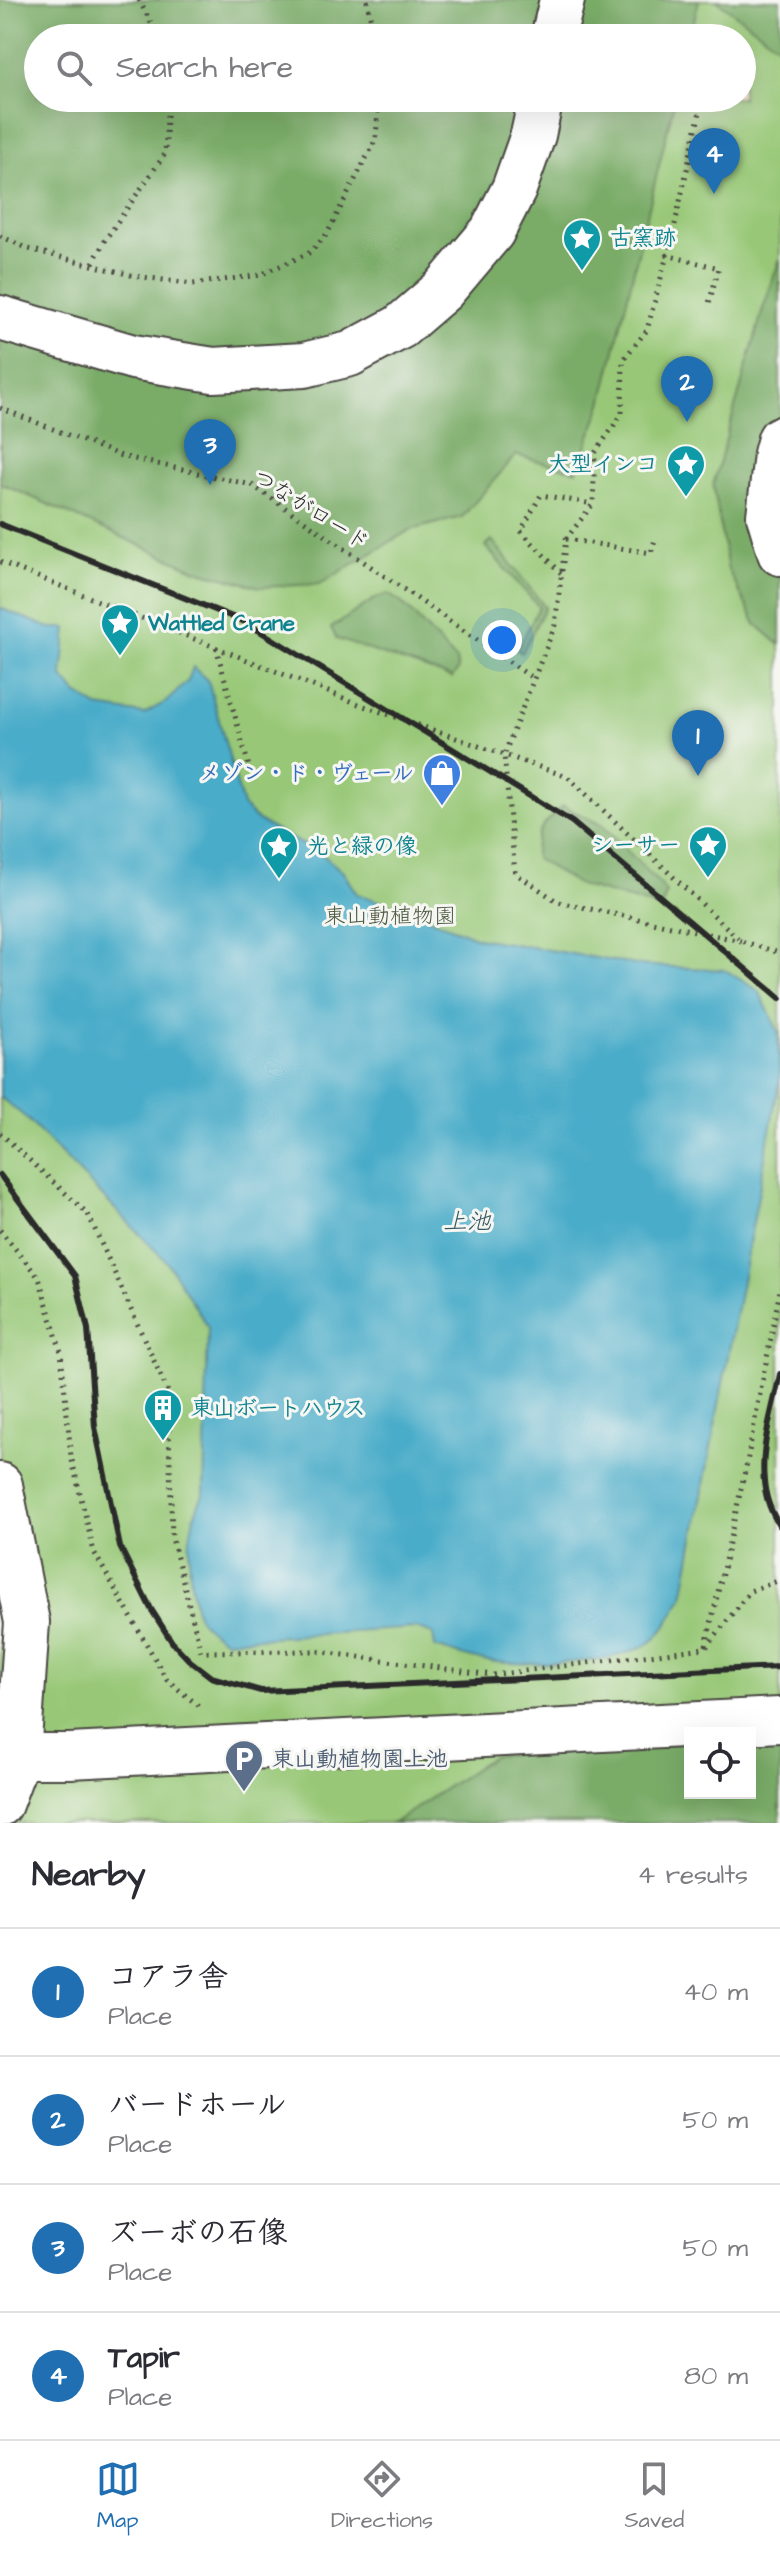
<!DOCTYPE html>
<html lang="en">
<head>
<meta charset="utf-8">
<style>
  :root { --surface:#fff; --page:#f7f7f7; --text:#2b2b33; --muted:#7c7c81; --line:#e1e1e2; --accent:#1f6fb2 }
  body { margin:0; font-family:"Architects Daughter","Klee One",sans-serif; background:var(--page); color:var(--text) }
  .controls { position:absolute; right:24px; bottom:24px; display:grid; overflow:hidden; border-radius:0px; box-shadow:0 8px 32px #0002 }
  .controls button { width:72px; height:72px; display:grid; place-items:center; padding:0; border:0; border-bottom:2px solid var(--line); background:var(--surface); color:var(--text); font:40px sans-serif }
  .you { position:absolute; left:502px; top:640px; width:28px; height:28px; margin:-20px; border:6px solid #fff; border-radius:50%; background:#1a73e8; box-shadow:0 0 0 12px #1a73e833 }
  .badge { display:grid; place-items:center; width:52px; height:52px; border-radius:50%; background:var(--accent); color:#fff; font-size:26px; font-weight:700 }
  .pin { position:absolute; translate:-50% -66px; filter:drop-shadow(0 2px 4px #0008) }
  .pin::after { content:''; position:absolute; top:42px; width:28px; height:24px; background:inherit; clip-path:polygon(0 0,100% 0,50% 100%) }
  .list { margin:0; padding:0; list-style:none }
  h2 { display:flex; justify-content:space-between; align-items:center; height:104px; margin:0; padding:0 32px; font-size:34px }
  h2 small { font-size:26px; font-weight:400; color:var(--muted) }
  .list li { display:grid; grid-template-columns:52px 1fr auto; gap:24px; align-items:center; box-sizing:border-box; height:128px; padding:0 32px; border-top:2px solid var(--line) }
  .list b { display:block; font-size:30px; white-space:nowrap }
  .list p { margin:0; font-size:26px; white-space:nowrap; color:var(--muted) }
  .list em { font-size:26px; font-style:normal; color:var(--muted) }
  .icon { flex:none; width:44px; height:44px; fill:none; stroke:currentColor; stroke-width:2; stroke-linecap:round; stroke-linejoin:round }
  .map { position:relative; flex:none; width:780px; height:1823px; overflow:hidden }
  .search { position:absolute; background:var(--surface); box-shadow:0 8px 32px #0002; left:24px; right:24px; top:24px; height:88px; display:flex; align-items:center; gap:20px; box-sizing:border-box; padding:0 28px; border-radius:44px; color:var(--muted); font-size:30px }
  .sheet { height:616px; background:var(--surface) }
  nav { display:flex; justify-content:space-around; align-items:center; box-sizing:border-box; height:112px; border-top:2px solid var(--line); background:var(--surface); font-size:22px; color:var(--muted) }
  nav a { display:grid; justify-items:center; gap:4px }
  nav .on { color:var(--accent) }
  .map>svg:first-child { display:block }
  .green { fill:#98c877; stroke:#627a51; stroke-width:2; fill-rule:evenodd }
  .forest { fill:#7aac68; stroke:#526c4a; stroke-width:2 }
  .water { fill:#49acc9; stroke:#3a6c7a; stroke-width:2 }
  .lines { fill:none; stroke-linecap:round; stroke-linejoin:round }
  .minor-casing { stroke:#494642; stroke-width:48 }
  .path { stroke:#494642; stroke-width:5; stroke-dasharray:2 6; stroke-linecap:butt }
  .minor { stroke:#fff; stroke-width:44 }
  .rail { stroke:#2b2b2b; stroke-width:6 }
  .labels { text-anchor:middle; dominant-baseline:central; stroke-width:6; stroke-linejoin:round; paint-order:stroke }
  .culture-label { font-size:22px; font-weight:bold; fill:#0d838f; stroke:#f6f6f2; text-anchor:start }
  .street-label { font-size:22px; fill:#2b2b2b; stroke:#f6f6f2 }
  .shop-label { font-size:22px; font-weight:bold; fill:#366cbe; stroke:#f6f6f2; text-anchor:end }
  .park-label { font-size:22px; fill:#4c5a42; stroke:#f6f6f2 }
  .service-label { font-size:22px; font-weight:bold; fill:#4e5e75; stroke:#f6f6f2; text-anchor:start }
  .water-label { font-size:24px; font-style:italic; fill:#365862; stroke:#f6f6f2 }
</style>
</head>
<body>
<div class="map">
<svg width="780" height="1823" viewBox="0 0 780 1823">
  <rect width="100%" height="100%" fill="#f6f6f2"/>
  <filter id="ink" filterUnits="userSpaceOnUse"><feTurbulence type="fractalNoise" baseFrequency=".0125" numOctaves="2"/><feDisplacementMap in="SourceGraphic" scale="16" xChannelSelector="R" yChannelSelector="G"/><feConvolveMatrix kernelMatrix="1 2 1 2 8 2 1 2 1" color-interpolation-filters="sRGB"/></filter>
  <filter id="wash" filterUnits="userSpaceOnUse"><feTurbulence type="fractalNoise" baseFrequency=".006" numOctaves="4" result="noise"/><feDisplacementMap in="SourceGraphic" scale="32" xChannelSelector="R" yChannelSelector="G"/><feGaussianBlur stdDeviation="1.8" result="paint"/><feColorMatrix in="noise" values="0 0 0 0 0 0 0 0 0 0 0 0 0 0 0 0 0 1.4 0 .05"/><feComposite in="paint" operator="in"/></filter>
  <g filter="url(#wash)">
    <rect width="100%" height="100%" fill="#f3e0c7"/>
    <path class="green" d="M0,0H780V1823H0ZM38,38H742V98H38ZM690,1733H750V1793H690Z"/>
    <g class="forest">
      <path d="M0,0H699L690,38H38V98H675L602,404L577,471L516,455L462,517L410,530L320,584L260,587L196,570L0,483Z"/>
      <path d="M716,0H780V46L776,44Z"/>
      <path d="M780,258V645L756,624L728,570L713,485L763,309Z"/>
      <path d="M492,540L545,607L522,653L517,650L539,607L485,546Z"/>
      <path d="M388,594L402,603L456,660L458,670L452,678L337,639L331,628L376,598Z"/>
      <path d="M563,806L602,825L661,885L666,893L662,908L579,885L535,858C534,831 543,824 563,806Z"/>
      <path d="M780,1736V1823H394L493,1756L690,1742V1793H750V1738Z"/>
    </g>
    <path class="water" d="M0,608L50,628H67L62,676L76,693L98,707L144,714L166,702L188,681L193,667L208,681L243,806L258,821L323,855L343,872L357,894L416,913L478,938L637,965L725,970L759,991L778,1031L780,1078L683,1597C674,1612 665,1631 651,1642C620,1665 527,1666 488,1661C471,1659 452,1652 435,1647L433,1634L416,1628L224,1640C216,1634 206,1628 200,1620C194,1611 194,1600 192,1590C187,1555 187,1525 204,1493L208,1327L167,1262L24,1116L0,1097Z"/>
  </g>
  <g filter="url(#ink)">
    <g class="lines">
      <defs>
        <g id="minor">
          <path d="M553,38L562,0"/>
          <path d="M0,318L133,357L213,370L304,365L350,354L400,327L443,290L492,232L514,189L533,135L541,98"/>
          <path d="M780,439L776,454L769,516L780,553"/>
          <path d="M0,1485L27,1622L18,1756L0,1804"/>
          <path d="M18,1756H70L780,1720"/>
        </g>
      </defs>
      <use href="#minor" class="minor-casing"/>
      <g class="path">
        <path d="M139,0L159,38"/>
        <path d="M367,0L374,38"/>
        <path d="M717,38L718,32"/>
        <path d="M703,98L673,233L647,330L623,360L622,414L595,453L593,504L566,539L555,625L504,755L515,873L558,902L741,941"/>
        <path d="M0,236L29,249L135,276L193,284L260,275L311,252L327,234L376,139L379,98"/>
        <path d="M666,255L719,268L709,303"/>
        <path d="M93,263L105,240L165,154L168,98"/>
        <path d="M0,408L121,456L252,485L534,679"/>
        <path d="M566,539L651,553L655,540"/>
        <path d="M0,562L361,705L568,777L741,941L780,953"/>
        <path d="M561,573L521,531L541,495L593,504"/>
        <path d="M216,647L254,785"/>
        <path d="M0,1133L88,1214L168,1392L172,1538L201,1652L315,1651L492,1675L706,1648L750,1591L780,1580"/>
        <path d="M0,1230L39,1278L61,1352L71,1456L94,1552L167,1680L200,1707"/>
        <path d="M706,1646L747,1462L780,1290"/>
      </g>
      <use href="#minor" class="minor"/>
      <g class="rail">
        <path d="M0,524L245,622L572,822L780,998"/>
        <path d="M0,1175L75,1276L88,1329L95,1427L120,1547L151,1609L172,1642L189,1660L211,1677L261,1691L780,1667"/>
        <path d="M780,1374C770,1424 748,1480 780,1526"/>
      </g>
    </g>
  </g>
  <defs>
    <symbol id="sight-pin" viewBox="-11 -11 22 30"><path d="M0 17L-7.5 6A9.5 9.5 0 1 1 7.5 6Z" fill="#0f9aa8" stroke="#f6f6f2"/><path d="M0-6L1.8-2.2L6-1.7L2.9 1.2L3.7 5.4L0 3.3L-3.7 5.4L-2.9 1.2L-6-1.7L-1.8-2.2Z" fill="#fff"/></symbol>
    <symbol id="shop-pin" viewBox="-11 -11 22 30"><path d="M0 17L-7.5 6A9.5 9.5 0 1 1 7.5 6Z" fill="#3f7fe0" stroke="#f6f6f2"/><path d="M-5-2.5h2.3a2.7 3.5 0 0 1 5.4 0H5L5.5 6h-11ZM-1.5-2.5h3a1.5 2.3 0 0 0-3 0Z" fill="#fff"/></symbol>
    <symbol id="building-pin" viewBox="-11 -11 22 30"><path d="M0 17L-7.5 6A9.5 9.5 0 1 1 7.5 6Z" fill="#0f9aa8" stroke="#f6f6f2"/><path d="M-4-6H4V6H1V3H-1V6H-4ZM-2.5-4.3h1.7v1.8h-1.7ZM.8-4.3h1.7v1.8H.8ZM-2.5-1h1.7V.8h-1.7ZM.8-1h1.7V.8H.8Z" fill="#fff"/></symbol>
    <symbol id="parking-pin" viewBox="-11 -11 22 30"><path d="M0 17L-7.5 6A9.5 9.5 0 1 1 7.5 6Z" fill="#5c6f8a" stroke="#f6f6f2"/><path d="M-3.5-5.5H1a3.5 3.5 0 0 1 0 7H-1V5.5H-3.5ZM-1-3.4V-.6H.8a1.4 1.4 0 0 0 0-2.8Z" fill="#fff"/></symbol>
  </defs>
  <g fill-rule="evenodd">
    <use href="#sight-pin" x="560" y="216" width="44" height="60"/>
    <use href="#sight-pin" x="664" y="442" width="44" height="60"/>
    <use href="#sight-pin" x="98" y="601" width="44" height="60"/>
    <use href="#shop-pin" x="420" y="751" width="44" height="60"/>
    <use href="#sight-pin" x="686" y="823" width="44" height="60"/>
    <use href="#sight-pin" x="257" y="824" width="44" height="60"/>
    <use href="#building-pin" x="141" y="1386" width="44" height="60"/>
    <use href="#parking-pin" x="222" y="1737" width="44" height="60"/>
  </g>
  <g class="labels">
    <g class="culture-label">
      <text x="610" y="238">古窯跡</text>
      <text x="658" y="464" text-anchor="end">大型インコ</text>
      <text x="148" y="623">Wattled Crane</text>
      <text x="680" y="845" text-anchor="end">シーサー</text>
      <text x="307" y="846">光と緑の像</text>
      <text x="191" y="1408">東山ボートハウス</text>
    </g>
    <g class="street-label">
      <text transform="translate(311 510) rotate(32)">つながロード</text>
    </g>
    <g class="shop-label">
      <text x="414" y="773">メゾン・ド・ヴェール</text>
    </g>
    <g class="park-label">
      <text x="390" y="916">東山動植物園</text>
    </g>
    <g class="service-label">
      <text x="272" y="1759">東山動植物園上池</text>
    </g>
    <g class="water-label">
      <text x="467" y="1222">上池</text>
    </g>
  </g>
</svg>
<div class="controls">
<button><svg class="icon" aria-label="locate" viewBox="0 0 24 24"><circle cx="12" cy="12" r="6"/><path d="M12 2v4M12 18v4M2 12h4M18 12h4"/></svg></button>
</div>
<div class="you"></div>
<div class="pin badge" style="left:698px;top:776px">1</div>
<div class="pin badge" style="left:687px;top:422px">2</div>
<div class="pin badge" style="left:210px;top:485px">3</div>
<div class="pin badge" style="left:714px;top:194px">4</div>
<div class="search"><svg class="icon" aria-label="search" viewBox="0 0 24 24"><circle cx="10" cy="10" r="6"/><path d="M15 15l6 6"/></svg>Search here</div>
</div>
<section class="sheet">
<h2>Nearby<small>4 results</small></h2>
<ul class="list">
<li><span class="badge">1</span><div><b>コアラ舎</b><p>Place</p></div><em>40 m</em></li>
<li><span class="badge">2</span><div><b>バードホール</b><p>Place</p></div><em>50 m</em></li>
<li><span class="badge">3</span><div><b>ズーボの石像</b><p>Place</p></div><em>50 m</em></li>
<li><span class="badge">4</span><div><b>Tapir</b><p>Place</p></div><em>80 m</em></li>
</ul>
</section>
<nav>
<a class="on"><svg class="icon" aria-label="map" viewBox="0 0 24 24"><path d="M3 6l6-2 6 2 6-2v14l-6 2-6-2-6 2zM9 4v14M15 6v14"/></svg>Map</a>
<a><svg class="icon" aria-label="directions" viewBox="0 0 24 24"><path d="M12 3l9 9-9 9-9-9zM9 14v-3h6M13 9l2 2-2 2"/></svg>Directions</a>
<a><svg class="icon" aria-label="saved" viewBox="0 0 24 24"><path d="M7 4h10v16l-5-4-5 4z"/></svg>Saved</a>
</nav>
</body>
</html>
